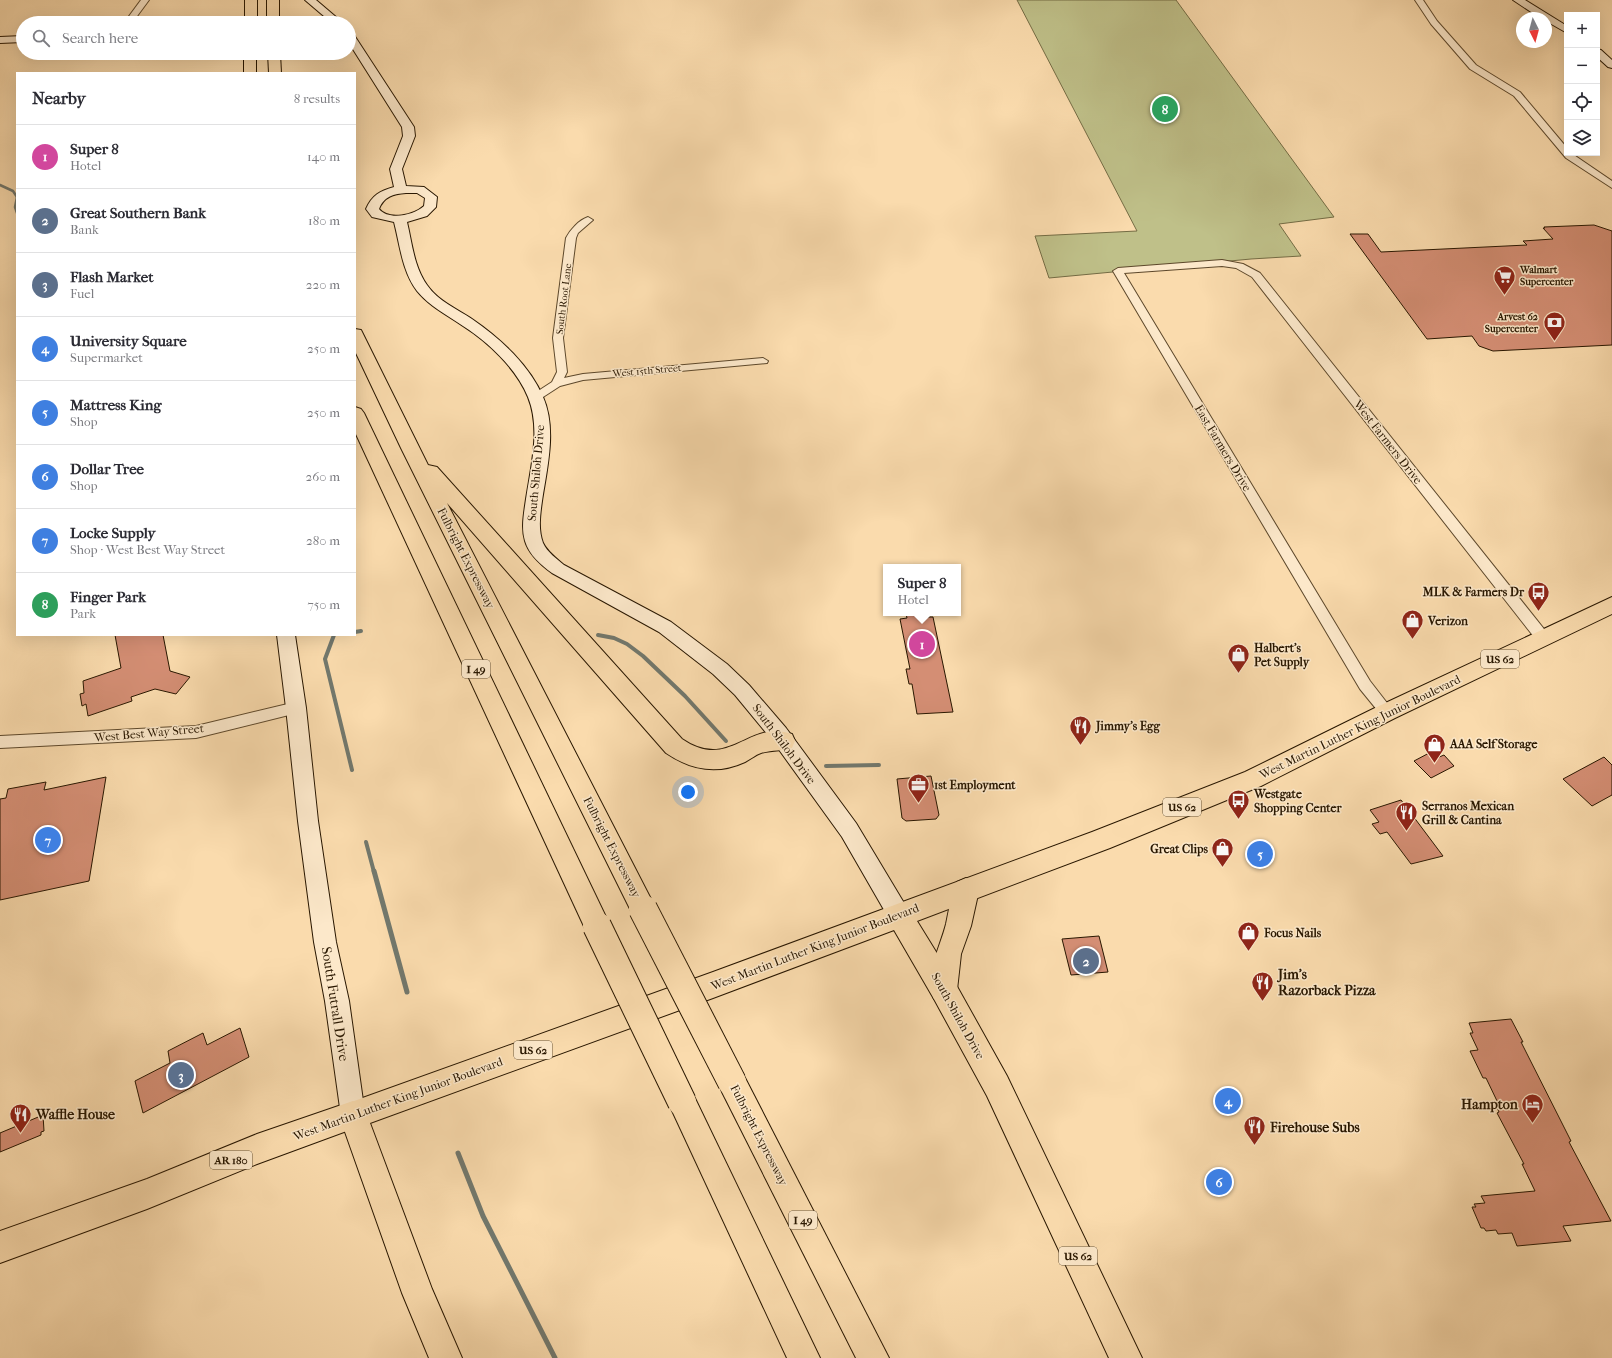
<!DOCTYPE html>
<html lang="en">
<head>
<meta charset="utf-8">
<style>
  :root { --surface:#fff; --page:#f7f7f7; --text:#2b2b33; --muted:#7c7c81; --line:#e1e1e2; --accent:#db2777 }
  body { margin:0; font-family:"IM FELL French Canon",serif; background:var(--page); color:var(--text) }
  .controls { position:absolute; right:12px; top:12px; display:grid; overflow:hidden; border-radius:0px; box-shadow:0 4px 16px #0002 }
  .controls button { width:36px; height:36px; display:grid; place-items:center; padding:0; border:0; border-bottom:1px solid var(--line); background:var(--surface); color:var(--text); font:20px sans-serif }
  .compass { position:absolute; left:1516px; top:12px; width:36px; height:36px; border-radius:50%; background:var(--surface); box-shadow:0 4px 16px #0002; rotate:174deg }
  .you { position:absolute; left:688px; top:792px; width:14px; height:14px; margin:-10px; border:3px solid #fff; border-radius:50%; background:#1a73e8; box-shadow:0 0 0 6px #1a73e833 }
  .badge { display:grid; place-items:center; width:26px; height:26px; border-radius:50%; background:var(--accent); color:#fff; font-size:13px; font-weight:700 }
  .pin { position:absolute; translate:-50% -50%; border:2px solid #fff; box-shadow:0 1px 4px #0006 }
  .popup { position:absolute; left:883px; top:564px; width:78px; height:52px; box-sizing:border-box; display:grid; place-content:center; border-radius:0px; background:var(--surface); filter:drop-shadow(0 1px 3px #0005); font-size:13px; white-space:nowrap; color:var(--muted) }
  .popup b { font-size:15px; color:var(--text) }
  .popup::after { content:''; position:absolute; left:50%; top:100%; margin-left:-8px; border:8px solid transparent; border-top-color:var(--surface) }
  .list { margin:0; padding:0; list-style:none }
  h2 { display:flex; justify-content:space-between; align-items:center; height:52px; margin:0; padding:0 16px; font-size:17px }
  h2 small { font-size:13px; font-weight:400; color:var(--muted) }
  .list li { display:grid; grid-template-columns:26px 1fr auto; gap:12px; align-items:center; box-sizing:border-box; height:64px; padding:0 16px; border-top:1px solid var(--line) }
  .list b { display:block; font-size:15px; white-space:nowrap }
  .list p { margin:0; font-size:13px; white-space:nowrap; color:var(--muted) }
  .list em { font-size:13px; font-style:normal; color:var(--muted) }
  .icon { flex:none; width:22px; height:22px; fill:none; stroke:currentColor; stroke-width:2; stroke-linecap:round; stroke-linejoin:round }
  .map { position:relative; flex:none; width:1612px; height:1358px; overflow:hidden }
  .search { position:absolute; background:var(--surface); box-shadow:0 4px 16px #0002; left:16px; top:16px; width:340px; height:44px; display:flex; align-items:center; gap:10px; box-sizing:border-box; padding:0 14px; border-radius:22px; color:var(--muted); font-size:15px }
  .panel { position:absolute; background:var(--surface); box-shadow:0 4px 16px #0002; left:16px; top:72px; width:340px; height:564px; border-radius:0px }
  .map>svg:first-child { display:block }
  .green { fill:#bfc089; stroke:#746c44 }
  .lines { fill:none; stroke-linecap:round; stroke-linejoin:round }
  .stream-far2 { stroke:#72786d; stroke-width:2.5 }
  .stream-far1 { stroke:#72786d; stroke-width:4 }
  .stream { stroke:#72786d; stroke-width:5 }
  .building { fill:#d48e74; stroke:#291700 }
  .street-casing { stroke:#5d482b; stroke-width:2 }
  .secondary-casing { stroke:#291700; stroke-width:2 }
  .primary-casing { stroke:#291700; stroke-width:2 }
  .highway-casing { stroke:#291700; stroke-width:2 }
  .street { fill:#fce8ca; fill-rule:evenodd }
  .secondary { fill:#fce8ca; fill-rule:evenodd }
  .primary { fill:#fadbad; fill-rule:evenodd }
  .highway { fill:#fadbad; fill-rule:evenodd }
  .highway-bridge-casing { stroke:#291700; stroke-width:30; stroke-linecap:butt }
  .highway-bridge { stroke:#fadbad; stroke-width:28 }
  .labels { text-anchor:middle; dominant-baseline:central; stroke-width:3; stroke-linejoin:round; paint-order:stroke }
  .far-poi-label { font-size:10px; font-weight:bold; fill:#291700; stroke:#fce8ca; text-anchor:start }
  .far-street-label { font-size:10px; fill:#291700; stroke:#fce8ca }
  .shield { fill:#fce8ca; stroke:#68563d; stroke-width:1 }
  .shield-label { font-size:11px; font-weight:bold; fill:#291700 }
  .street-label { font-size:12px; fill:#291700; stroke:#fce8ca }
  .poi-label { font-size:12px; font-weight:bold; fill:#291700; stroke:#fce8ca; text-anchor:start }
  .near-poi-label { font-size:14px; font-weight:bold; fill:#291700; stroke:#fce8ca; text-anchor:start }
  .near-street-label { font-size:14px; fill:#291700; stroke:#fce8ca }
</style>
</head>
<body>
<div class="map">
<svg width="1612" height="1358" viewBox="0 0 1612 1358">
  <rect width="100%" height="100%" fill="#fadbad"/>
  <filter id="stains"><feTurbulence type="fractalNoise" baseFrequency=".005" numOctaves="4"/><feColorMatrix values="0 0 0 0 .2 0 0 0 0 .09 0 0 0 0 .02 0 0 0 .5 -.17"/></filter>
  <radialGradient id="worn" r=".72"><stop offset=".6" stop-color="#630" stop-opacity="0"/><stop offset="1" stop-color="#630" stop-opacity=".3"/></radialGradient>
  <path class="green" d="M1017,0H1176L1334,217L1279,224L1301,256L1251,259L1049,278L1035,236L1137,231Z"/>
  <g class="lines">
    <g class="stream-far2">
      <path d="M0,185L13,191L17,197"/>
      <path d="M17,197L15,207L17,213"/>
    </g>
    <g class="stream-far1">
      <path d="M355,632L361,631"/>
      <path d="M334,635L325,659L352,770"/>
      <path d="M598,635L614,638L627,644L643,656L685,696L726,741"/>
      <path d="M826,766L879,765"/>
      <path d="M366,842L374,872"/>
    </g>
    <g class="stream">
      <path d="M374,871L407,992"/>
      <path d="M458,1153L483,1216L555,1358"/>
    </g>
  </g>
  <g class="building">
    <path d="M1594,225L1612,231V345L1493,351L1479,346L1472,336L1427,339L1350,234H1368L1381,252L1527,245L1523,241L1553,239L1543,228H1545L1544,227Z"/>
    <path d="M919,613L920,617H933L953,712L917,714L912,684H909L906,669H910L900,619L907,618L906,614Z"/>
    <path d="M115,635H163L170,671L190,677L176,694L155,689L131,697L132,701L88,716L86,704L82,706L80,694L84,693L83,681L121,668Z"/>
    <path d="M1431,752L1437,758L1444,755L1454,766L1431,778L1414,761Z"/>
    <path d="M1604,757L1612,765V795L1592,806L1563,779Z"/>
    <path d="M931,776L939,815L936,819L906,821L902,818L897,779Z"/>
    <path d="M106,777L89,881L0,900V799L6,798L8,789L46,782L44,790Z"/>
    <path d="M1401,800L1443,856L1411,864L1387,832L1380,834L1372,824L1379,822L1370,810Z"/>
    <path d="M1099,936L1108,972L1071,975L1062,939Z"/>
    <path d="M1511,1019L1523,1042H1521L1571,1141L1569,1142L1611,1221L1563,1226L1571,1241L1517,1246L1512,1233L1498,1234L1496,1230L1486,1231L1484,1228H1481L1472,1207H1476L1474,1204L1485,1203L1481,1196L1535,1191L1522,1164H1524L1497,1113L1499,1112L1495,1103H1498L1486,1078H1483L1470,1051L1478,1050L1470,1033H1473L1469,1023Z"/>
    <path d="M240,1028L249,1057L143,1113L135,1081L170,1063L168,1051L203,1033L207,1045Z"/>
    <path d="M43,1115L44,1131L41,1132V1135L0,1152V1133Z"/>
  </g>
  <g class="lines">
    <defs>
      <g id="street">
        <path d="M141,0H149L132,23H124Z"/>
        <path d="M1415,0H1423L1437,21L1476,65L1520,92L1567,148V153H1571L1612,181V188L1566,158L1514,96L1470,69L1431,24Z"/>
        <path d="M588,217L593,220L578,233L576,238L563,338L567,372L564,378L583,374L763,358L768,361L767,363L583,380L560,386L540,399H532L530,397L532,395L552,382L557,372L553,338L566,238C570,230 579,220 588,217Z"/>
        <path d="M1222,260L1243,264L1260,273L1548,634L1550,638L1548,642L1543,643L1538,642L1252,277L1236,268L1222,266L1124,273L1370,681L1394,712L1392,716L1387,718L1382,716L1360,689L1113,271L1118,268Z"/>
        <path d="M296,702L301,704L303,708L301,712L196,738L0,748V736L196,726Z"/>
      </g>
      <g id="secondary">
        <path d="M305,0H316L343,23H332Z"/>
        <path d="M1513,0H1525L1567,26V33L1546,21V18H1540Z"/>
        <path d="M349,32L354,35L414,127L415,136L402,169L406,186L424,187L437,197L436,207L427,216L407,222C412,243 414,267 427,285C438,301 457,309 472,319C500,338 530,366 543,397C557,429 547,468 542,501C540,515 538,530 543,543C547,552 557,559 564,565L671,622L727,664L749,685L786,728L856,823L907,908L910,915L907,922L899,925L891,922L842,837L772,740L735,695L713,674L659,632L552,573C541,565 529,555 525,541C521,528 524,513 526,499C531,466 541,429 528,397C516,368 488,342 463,326C447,315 429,306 417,291C402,271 400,245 394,222L372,217L366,209C372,195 380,191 394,187L390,169L403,136L402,127L349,43ZM406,193H417L425,198L424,206C414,215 389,221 379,209C384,196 394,194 406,193Z"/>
        <path d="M23,36V42L0,43V37Z"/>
        <path d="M1597,49L1601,50L1612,60V68L1608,67L1597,57Z"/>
        <path d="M277,635H295L306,708L318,821L336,942L349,1001L365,1115L362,1124L353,1127L344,1124L341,1115L325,1001L314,942L298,821L286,708Z"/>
      </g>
      <g id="primary">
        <path d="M966,878L975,882L979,890L971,926L961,954L957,990L954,999L944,1003L934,999C924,975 940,948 946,924C949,910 951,895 957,882Z"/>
        <path d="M353,1101L363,1105L367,1115L363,1125L257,1164L147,1209L0,1263V1231L147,1179L257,1134Z"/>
      </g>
      <g id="highway">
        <rect x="245" y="0" width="12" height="23"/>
        <rect x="267" y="0" width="12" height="23"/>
        <rect x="244" y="53" width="12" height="20"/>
        <path d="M268,53H280L281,73H269Z"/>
        <path d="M355,329L361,330L363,334L428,465L437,467L682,739C730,772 748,719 792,734L795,741L792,748C782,751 772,750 761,753C755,755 751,759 745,762C717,775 691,770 666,753L447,503L652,901L656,909L652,917L643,921L634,917L401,448L355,351Z"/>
        <path d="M355,407L361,409L364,413L606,917L610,926L606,935L597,938L588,935L355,432Z"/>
        <path d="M1612,597V614L1395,718L1261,786L1110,848L917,921L954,981L1007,1076L1142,1358H1109L987,1096L934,999L894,930L713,998L370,1123L432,1289L462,1358H429L402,1293L339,1115L343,1105L713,972L1092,832L1245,772L1379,706Z"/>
        <path d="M732,1068L742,1072L889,1358H856L722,1092L718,1082L722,1072Z"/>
        <path d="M682,1088L692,1092L820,1358H787L668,1102L672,1092Z"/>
      </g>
    </defs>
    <use href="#street" class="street-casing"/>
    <use href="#secondary" class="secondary-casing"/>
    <use href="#primary" class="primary-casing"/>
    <use href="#highway" class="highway-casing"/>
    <use href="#street" class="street"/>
    <use href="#secondary" class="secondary"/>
    <use href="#primary" class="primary"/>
    <use href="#highway" class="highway"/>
    <defs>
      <g id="highway-bridge">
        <path d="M643,909L732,1082"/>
        <path d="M597,926L682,1102"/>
      </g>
    </defs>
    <use href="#highway-bridge" class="highway-bridge-casing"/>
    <use href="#highway-bridge" class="highway-bridge"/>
  </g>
  <defs>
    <symbol id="supermarket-pin" viewBox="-11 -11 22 30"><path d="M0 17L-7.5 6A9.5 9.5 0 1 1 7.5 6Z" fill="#8f2418" stroke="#fce8ca"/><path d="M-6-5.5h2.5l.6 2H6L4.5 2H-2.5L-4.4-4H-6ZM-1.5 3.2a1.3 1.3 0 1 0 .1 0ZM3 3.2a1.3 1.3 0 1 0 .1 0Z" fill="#fff"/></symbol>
    <symbol id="bank-pin" viewBox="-11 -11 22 30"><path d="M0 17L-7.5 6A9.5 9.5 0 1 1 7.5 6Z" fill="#8f2418" stroke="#fce8ca"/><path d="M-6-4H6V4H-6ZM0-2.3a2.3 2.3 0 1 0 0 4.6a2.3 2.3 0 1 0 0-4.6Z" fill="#fff"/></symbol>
    <symbol id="bus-pin" viewBox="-11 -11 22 30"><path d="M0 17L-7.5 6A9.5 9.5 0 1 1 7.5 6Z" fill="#8f2418" stroke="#fce8ca"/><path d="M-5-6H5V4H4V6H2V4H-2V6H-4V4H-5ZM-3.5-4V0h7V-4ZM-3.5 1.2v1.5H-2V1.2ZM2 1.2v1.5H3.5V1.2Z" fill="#fff"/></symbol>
    <symbol id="shop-pin" viewBox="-11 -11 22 30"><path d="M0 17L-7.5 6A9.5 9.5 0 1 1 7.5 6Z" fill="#8f2418" stroke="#fce8ca"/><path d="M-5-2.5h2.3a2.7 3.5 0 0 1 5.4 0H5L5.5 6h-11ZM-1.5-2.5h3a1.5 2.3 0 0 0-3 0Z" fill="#fff"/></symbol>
    <symbol id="restaurant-pin" viewBox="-11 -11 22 30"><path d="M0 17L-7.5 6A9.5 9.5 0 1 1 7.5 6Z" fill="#8f2418" stroke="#fce8ca"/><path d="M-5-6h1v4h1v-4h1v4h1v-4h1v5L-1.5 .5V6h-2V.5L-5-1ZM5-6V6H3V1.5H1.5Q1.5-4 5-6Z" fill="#fff"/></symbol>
    <symbol id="office-pin" viewBox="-11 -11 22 30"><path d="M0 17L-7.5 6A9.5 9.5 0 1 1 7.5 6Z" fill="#8f2418" stroke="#fce8ca"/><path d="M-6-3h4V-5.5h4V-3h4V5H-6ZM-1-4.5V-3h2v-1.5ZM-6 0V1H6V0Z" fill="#fff"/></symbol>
    <symbol id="hotel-pin" viewBox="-11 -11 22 30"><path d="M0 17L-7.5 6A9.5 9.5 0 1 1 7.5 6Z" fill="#8f2418" stroke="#fce8ca"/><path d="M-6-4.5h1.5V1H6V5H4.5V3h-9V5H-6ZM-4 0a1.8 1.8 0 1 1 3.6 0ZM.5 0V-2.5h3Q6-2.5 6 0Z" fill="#fff"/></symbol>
  </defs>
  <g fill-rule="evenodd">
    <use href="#supermarket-pin" x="1492" y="264" width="25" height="34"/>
    <use href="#bank-pin" x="1542" y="310" width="25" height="34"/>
    <use href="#bus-pin" x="1526" y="580" width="25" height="34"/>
    <use href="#shop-pin" x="1400" y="608" width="25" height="34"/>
    <use href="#shop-pin" x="1226" y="642" width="25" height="34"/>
    <use href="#restaurant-pin" x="1068" y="714" width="25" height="34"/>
    <use href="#shop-pin" x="1422" y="732" width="25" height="34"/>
    <use href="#office-pin" x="906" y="772" width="25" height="34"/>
    <use href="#bus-pin" x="1226" y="788" width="25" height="34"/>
    <use href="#restaurant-pin" x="1394" y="800" width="25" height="34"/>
    <use href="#shop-pin" x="1210" y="836" width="25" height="34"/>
    <use href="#shop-pin" x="1236" y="920" width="25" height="34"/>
    <use href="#restaurant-pin" x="1250" y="970" width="25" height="34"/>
    <use href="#hotel-pin" x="1520" y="1092" width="25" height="34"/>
    <use href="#restaurant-pin" x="8" y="1102" width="25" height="34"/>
    <use href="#restaurant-pin" x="1242" y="1114" width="25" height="34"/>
  </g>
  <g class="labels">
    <g class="far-poi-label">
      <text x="1520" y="270">Walmart<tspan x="1520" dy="12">Supercenter</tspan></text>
      <text x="1538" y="317" text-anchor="end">Arvest 62<tspan x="1538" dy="12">Supercenter</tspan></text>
    </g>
    <g class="far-street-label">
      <text transform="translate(564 299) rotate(-83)">South Root Lane</text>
      <text transform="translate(647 371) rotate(-5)">West 15th Street</text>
    </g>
    <g class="shield">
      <rect x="1481" y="650" width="38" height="18" rx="3"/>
      <rect x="462" y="660" width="28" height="18" rx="3"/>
      <rect x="1163" y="798" width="38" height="18" rx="3"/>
      <rect x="514" y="1041" width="38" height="18" rx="3"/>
      <rect x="210" y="1151" width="42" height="18" rx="3"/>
      <rect x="789" y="1211" width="28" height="18" rx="3"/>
      <rect x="1059" y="1247" width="38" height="18" rx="3"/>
    </g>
    <g class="shield-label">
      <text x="1500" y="659">US 62</text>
      <text x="476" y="669">I 49</text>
      <text x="1182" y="807">US 62</text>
      <text x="533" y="1050">US 62</text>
      <text x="231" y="1160">AR 180</text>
      <text x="803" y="1220">I 49</text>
      <text x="1078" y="1256">US 62</text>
    </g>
    <g class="street-label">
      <text transform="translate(1388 442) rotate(52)">West Farmers Drive</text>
      <text transform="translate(1223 448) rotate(59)">East Farmers Drive</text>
      <text transform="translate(536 473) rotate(-85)">South Shiloh Drive</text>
      <text transform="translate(466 558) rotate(63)">Fulbright Expressway</text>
      <text transform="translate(1360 727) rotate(-26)">West Martin Luther King Junior Boulevard</text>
      <text transform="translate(149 733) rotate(-5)">West Best Way Street</text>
      <text transform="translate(784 744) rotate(53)">South Shiloh Drive</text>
      <text transform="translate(612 847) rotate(63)">Fulbright Expressway</text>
      <text transform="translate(815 947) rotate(-21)">West Martin Luther King Junior Boulevard</text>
      <text transform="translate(958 1016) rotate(61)">South Shiloh Drive</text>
      <text transform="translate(398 1099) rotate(-20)">West Martin Luther King Junior Boulevard</text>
      <text transform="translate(759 1135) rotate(63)">Fulbright Expressway</text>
    </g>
    <g class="poi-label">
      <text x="1524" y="592" text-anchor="end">MLK &amp; Farmers Dr</text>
      <text x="1428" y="621">Verizon</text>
      <text x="1254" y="648">Halbert's<tspan x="1254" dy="14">Pet Supply</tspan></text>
      <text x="1096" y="726">Jimmy's Egg</text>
      <text x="1450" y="744">AAA Self Storage</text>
      <text x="934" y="785">1st Employment</text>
      <text x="1254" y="794">Westgate<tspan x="1254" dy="14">Shopping Center</tspan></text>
      <text x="1422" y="806">Serranos Mexican<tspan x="1422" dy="14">Grill &amp; Cantina</tspan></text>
      <text x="1208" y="849" text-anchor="end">Great Clips</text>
      <text x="1264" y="933">Focus Nails</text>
    </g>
    <g class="near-poi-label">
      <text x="1278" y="974">Jim's<tspan x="1278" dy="16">Razorback Pizza</tspan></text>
      <text x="1518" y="1104" text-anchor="end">Hampton</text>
      <text x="36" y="1114">Waffle House</text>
      <text x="1270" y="1127">Firehouse Subs</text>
    </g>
    <g class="near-street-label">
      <text transform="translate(335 1004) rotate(81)">South Futrall Drive</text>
    </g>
  </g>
  <rect width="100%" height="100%" filter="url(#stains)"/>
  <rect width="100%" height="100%" fill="url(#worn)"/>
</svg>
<div class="controls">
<button>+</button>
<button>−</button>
<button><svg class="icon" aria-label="locate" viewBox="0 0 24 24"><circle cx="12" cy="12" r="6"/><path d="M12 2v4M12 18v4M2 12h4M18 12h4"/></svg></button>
<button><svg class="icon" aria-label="layers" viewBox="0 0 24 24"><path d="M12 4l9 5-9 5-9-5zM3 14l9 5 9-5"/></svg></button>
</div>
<svg class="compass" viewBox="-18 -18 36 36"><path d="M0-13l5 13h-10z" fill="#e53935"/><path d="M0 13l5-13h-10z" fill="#7c7c81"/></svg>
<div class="you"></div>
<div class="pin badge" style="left:922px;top:644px;background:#d1479c">1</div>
<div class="popup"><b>Super 8</b>Hotel</div>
<div class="pin badge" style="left:1086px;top:961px;background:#5c6f8a">2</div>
<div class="pin badge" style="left:181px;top:1075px;background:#5c6f8a">3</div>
<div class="pin badge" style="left:1228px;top:1101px;background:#3f7fe0">4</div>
<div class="pin badge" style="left:1260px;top:854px;background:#3f7fe0">5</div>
<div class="pin badge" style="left:1219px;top:1182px;background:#3f7fe0">6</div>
<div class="pin badge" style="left:48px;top:840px;background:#3f7fe0">7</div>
<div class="pin badge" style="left:1165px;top:109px;background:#2e9e5b">8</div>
<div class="search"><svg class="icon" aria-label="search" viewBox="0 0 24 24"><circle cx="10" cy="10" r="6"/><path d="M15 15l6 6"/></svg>Search here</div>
<section class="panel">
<h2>Nearby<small>8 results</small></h2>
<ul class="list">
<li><span class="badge" style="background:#d1479c">1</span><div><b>Super 8</b><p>Hotel</p></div><em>140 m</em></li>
<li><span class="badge" style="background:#5c6f8a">2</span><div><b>Great Southern Bank</b><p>Bank</p></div><em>180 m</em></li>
<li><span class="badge" style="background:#5c6f8a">3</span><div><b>Flash Market</b><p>Fuel</p></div><em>220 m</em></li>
<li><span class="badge" style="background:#3f7fe0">4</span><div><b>University Square</b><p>Supermarket</p></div><em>250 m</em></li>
<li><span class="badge" style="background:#3f7fe0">5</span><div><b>Mattress King</b><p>Shop</p></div><em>250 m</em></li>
<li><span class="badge" style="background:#3f7fe0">6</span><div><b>Dollar Tree</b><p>Shop</p></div><em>260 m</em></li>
<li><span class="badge" style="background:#3f7fe0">7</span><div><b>Locke Supply</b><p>Shop · West Best Way Street</p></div><em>280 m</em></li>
<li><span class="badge" style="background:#2e9e5b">8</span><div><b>Finger Park</b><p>Park</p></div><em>750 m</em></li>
</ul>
</section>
</div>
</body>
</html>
